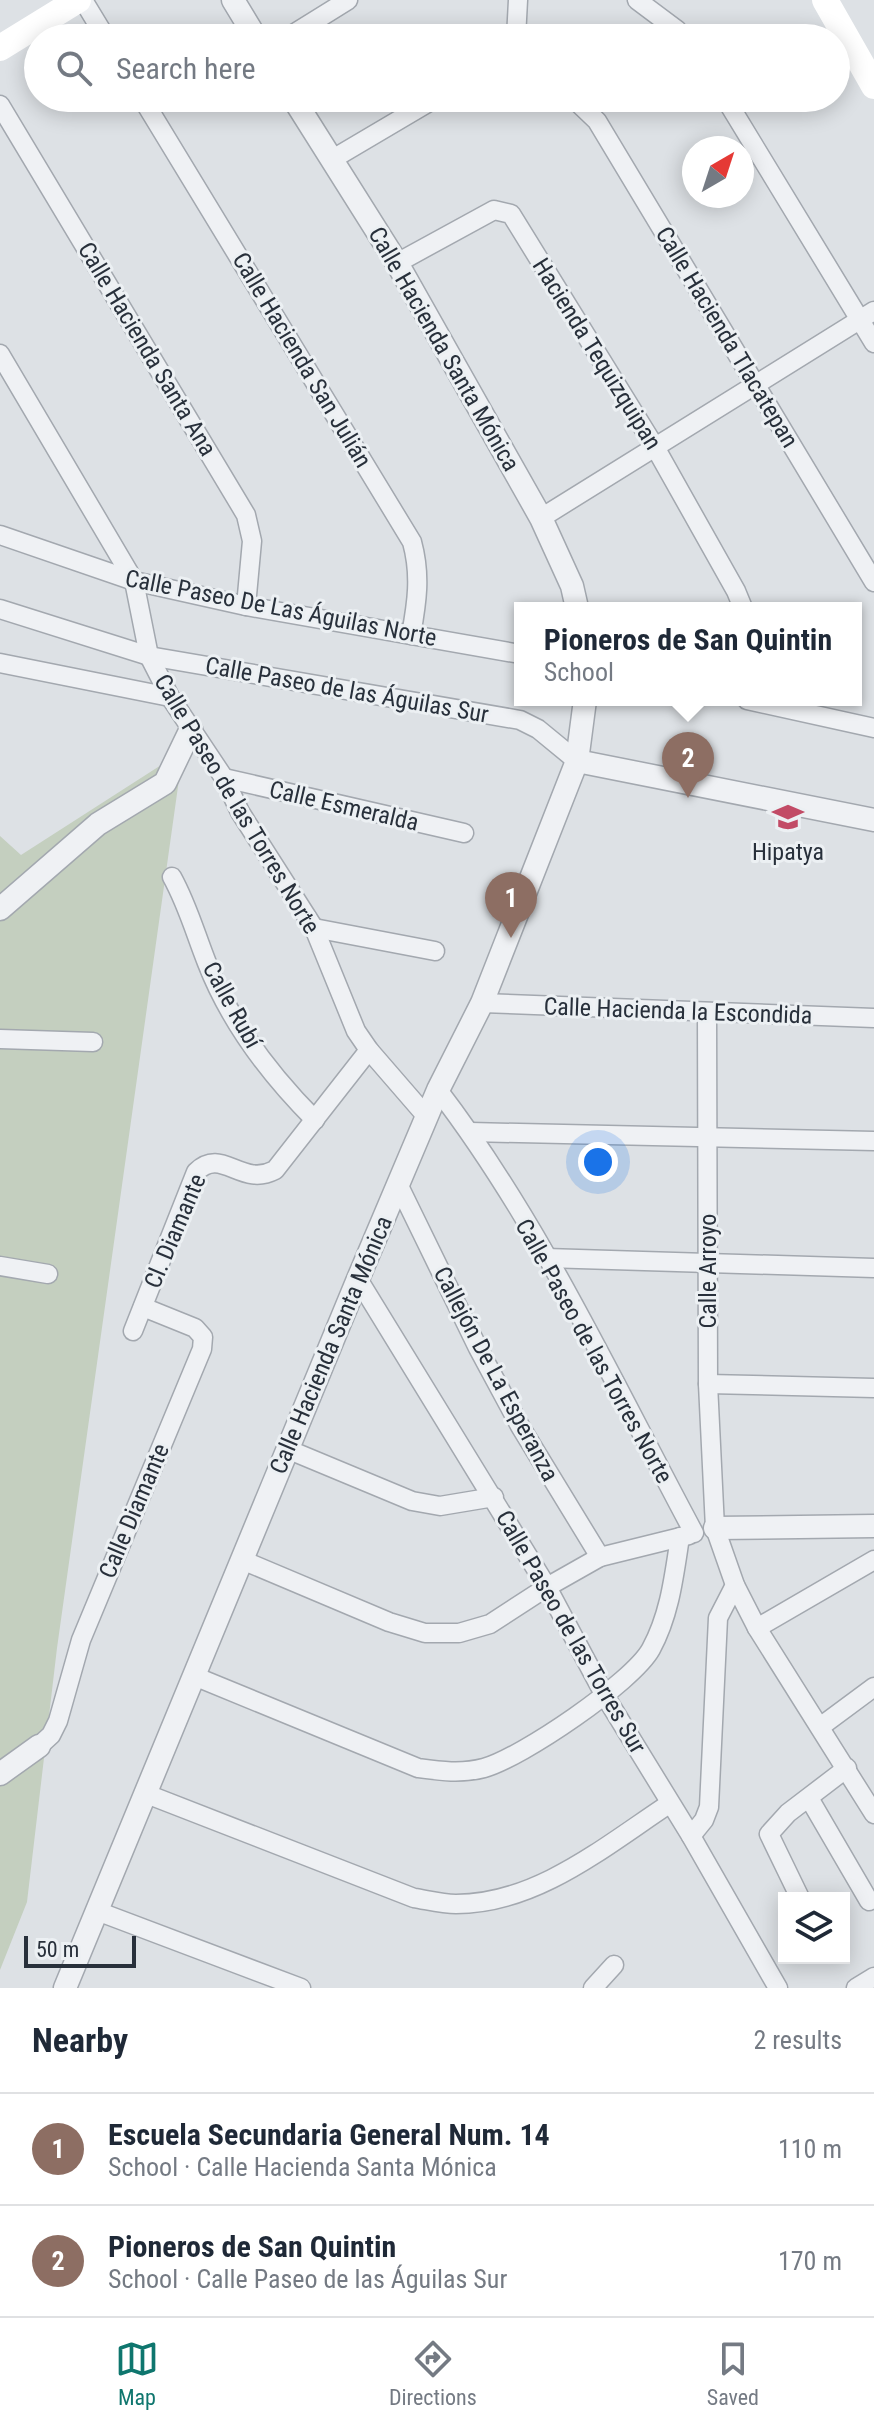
<!DOCTYPE html>
<html lang="en">
<head>
<meta charset="utf-8">
<style>
  :root { --surface:#fff; --page:#f6f6f7; --text:#1f2937; --muted:#747a83; --line:#e0e1e3; --accent:#0f766e }
  body { margin:0; font-family:"Roboto Condensed",sans-serif; background:var(--page); color:var(--text) }
  .controls { position:absolute; right:24px; bottom:24px; display:grid; overflow:hidden; border-radius:0px; box-shadow:0 4px 20px #0003 }
  .controls button { width:72px; height:72px; display:grid; place-items:center; padding:0; border:0; border-bottom:2px solid var(--line); background:var(--surface); color:var(--text); font:40px sans-serif }
  .compass { position:absolute; left:682px; top:136px; width:72px; height:72px; border-radius:50%; background:var(--surface); box-shadow:0 4px 20px #0003; rotate:39deg }
  .scale { position:absolute; left:24px; bottom:20px; width:112px; box-sizing:border-box; padding-left:8px; border:4px solid #28303b; border-top:0; font-size:22px; line-height:28px; white-space:nowrap; color:#28303b; -webkit-text-stroke:6px #ecf0f3; paint-order:stroke }
  .you { position:absolute; left:598px; top:1162px; width:28px; height:28px; margin:-20px; border:6px solid #fff; border-radius:50%; background:#1a73e8; box-shadow:0 0 0 12px #1a73e833 }
  .badge { display:grid; place-items:center; width:52px; height:52px; border-radius:50%; background:var(--accent); color:#fff; font-size:26px; font-weight:700 }
  .pin { position:absolute; translate:-50% -66px; filter:drop-shadow(0 2px 4px #0008) }
  .pin::after { content:''; position:absolute; top:42px; width:28px; height:24px; background:inherit; clip-path:polygon(0 0,100% 0,50% 100%) }
  .popup { position:absolute; left:514px; top:602px; width:348px; height:104px; box-sizing:border-box; display:grid; place-content:center; border-radius:0px; background:var(--surface); filter:drop-shadow(0 2px 6px #0005); font-size:26px; white-space:nowrap; color:var(--muted) }
  .popup b { font-size:30px; color:var(--text) }
  .popup::after { content:''; position:absolute; left:50%; top:100%; margin-left:-16px; border:16px solid transparent; border-top-color:var(--surface) }
  .list { margin:0; padding:0; list-style:none }
  h2 { display:flex; justify-content:space-between; align-items:center; height:104px; margin:0; padding:0 32px; font-size:34px }
  h2 small { font-size:26px; font-weight:400; color:var(--muted) }
  .list li { display:grid; grid-template-columns:52px 1fr auto; gap:24px; align-items:center; box-sizing:border-box; height:112px; padding:0 32px; border-top:2px solid var(--line) }
  .list b { display:block; font-size:30px; white-space:nowrap }
  .list p { margin:0; font-size:26px; white-space:nowrap; color:var(--muted) }
  .list em { font-size:26px; font-style:normal; color:var(--muted) }
  .icon { flex:none; width:44px; height:44px; fill:none; stroke:currentColor; stroke-width:2; stroke-linecap:round; stroke-linejoin:round }
  .map { position:relative; flex:none; width:874px; height:1988px; overflow:hidden }
  .search { position:absolute; background:var(--surface); box-shadow:0 4px 20px #0003; left:24px; right:24px; top:24px; height:88px; display:flex; align-items:center; gap:20px; box-sizing:border-box; padding:0 28px; border-radius:44px; color:var(--muted); font-size:30px }
  .sheet { height:328px; background:var(--surface) }
  nav { display:flex; justify-content:space-around; align-items:center; box-sizing:border-box; height:112px; border-top:2px solid var(--line); background:var(--surface); font-size:22px; color:var(--muted) }
  nav a { display:grid; justify-items:center; gap:4px }
  nav .on { color:var(--accent) }
  .map>svg:first-child { display:block }
  .green { fill:#c4cfbf }
  .lines { fill:none; stroke-linecap:round; stroke-linejoin:round }
  .minor-casing { stroke:#a3a8af; stroke-width:21 }
  .tertiary-casing { stroke:#a3a8af; stroke-width:25 }
  .minor { stroke:#eff1f4; stroke-width:18 }
  .tertiary { stroke:#eff1f4; stroke-width:22 }
  .secondary { stroke:#fff; stroke-width:26 }
  .labels { text-anchor:middle; dominant-baseline:central; stroke-width:6; stroke-linejoin:round; paint-order:stroke }
  .street-label { font-size:24px; fill:#28303b; stroke:#ecf0f3 }
  .poi-label { font-size:24px; fill:#28303b; stroke:#ecf0f3 }
</style>
</head>
<body>
<div class="map">
<svg width="874" height="1988" viewBox="0 0 874 1988">
  <rect width="100%" height="100%" fill="#dde1e5"/>
  <path class="green" d="M183,751L57,1648L27,1902L0,1970V836L21,855Z"/>
  <g class="lines">
    <defs>
      <g id="minor">
        <path d="M83,0L106,38"/>
        <path d="M637,0L677,30L683,38"/>
        <path d="M287,38L348,0"/>
        <path d="M516,38L518,0"/>
        <path d="M142,98L412,542C421,575 417,602 411,635"/>
        <path d="M573,98L597,121L874,582"/>
        <path d="M725,98L874,343"/>
        <path d="M0,105L246,515L252,541L246,606"/>
        <path d="M331,160L436,98"/>
        <path d="M397,263L494,210L511,214L655,447L736,591L743,608"/>
        <path d="M0,354L134,581L149,656L170,697L224,778L240,812L314,928L356,1031L369,1050L427,1117"/>
        <path d="M541,518L874,311"/>
        <path d="M0,535L134,581L246,606L520,654"/>
        <path d="M0,609L149,656L520,720L538,729L577,761"/>
        <path d="M0,663L170,697"/>
        <path d="M747,700L874,728"/>
        <path d="M224,778L464,833"/>
        <path d="M172,877C188,906 195,933 207,963C230,1022 270,1075 315,1120"/>
        <path d="M314,928L435,951"/>
        <path d="M482,1003L874,1018"/>
        <path d="M707,1013L708,1384L715,1528L735,1585L757,1628L874,1814"/>
        <path d="M0,1039L93,1042"/>
        <path d="M438,1090C540,1223 615,1386 694,1533"/>
        <path d="M470,1132L874,1141"/>
        <path d="M399,1186L478,1348L520,1426L600,1557"/>
        <path d="M546,1258L874,1268"/>
        <path d="M0,1266L48,1274"/>
        <path d="M358,1279L547,1587L605,1696L691,1836L778,1988"/>
        <path d="M133,1331L196,1172C222,1146 241,1188 275,1170L369,1050"/>
        <path d="M708,1384L874,1388"/>
        <path d="M287,1449L412,1501L440,1506L494,1497"/>
        <path d="M242,1560L389,1622L425,1633H459L490,1624L547,1587L600,1557L689,1535"/>
        <path d="M757,1628L874,1560"/>
        <path d="M194,1676L418,1768C440,1771 461,1774 484,1768C521,1758 633,1682 651,1649C670,1614 674,1576 680,1537"/>
        <path d="M820,1727L874,1687"/>
        <path d="M39,1746L51,1735L58,1721L81,1640L202,1349L203,1337L195,1328L143,1307"/>
        <path d="M144,1793L414,1898C427,1900 442,1904 456,1904C537,1904 605,1846 669,1804"/>
        <path d="M809,1798L869,1901"/>
        <path d="M691,1836L704,1820L709,1807L718,1618L735,1585"/>
        <path d="M800,1898L769,1834L788,1813L847,1768"/>
        <path d="M97,1911L301,1988"/>
        <path d="M593,1988L614,1965"/>
        <path d="M856,1988L874,1977"/>
      </g>
      <g id="tertiary">
        <path d="M233,0L256,38"/>
        <path d="M293,98L397,263L541,518L572,586L577,608"/>
        <path d="M577,761L874,820"/>
        <path d="M0,909L98,824L165,783L191,729"/>
        <path d="M715,1528L874,1526"/>
        <path d="M0,1774L39,1746"/>
        <path d="M65,1988L358,1279L438,1090L482,1003L577,761L585,700"/>
      </g>
    </defs>
    <use href="#minor" class="minor-casing"/>
    <use href="#tertiary" class="tertiary-casing"/>
    <use href="#minor" class="minor"/>
    <use href="#tertiary" class="tertiary"/>
    <g class="secondary">
      <path d="M825,0L874,86"/>
      <path d="M0,48L78,0"/>
    </g>
  </g>
  <defs>
    <symbol id="school-bare" viewBox="-9 -9 18 18"><path d="M0-5L7-2L0 1L-7-2ZM-4 1L0 2.5L4 1V4Q0 6-4 4Z" fill="#c24b66" stroke="#ecf0f3" stroke-width="2.5" paint-order="stroke"/></symbol>
  </defs>
  <g fill-rule="evenodd">
    <use href="#school-bare" x="766" y="795" width="44" height="44"/>
  </g>
  <g class="labels">
    <g class="street-label">
      <text transform="translate(727 337) rotate(59)">Calle Hacienda Tlacatepan</text>
      <text transform="translate(147 349) rotate(59)">Calle Hacienda Santa Ana</text>
      <text transform="translate(444 349) rotate(60)">Calle Hacienda Santa Mónica</text>
      <text transform="translate(597 354) rotate(58)">Hacienda Tequizquipan</text>
      <text transform="translate(302 360) rotate(59)">Calle Hacienda San Julián</text>
      <text transform="translate(281 608) rotate(11)">Calle Paseo De Las Águilas Norte</text>
      <text transform="translate(347 690) rotate(10)">Calle Paseo de las Águilas Sur</text>
      <text transform="translate(237 804) rotate(59)">Calle Paseo de las Torres Norte</text>
      <text transform="translate(344 806) rotate(13)">Calle Esmeralda</text>
      <text transform="translate(232 1005) rotate(61)">Calle Rubí</text>
      <text transform="translate(678 1011) rotate(2)">Calle Hacienda la Escondida</text>
      <text transform="translate(175 1231) rotate(-67)">Cl. Diamante</text>
      <text transform="translate(708 1271) rotate(-90)">Calle Arroyo</text>
      <text transform="translate(331 1345) rotate(-67)">Calle Hacienda Santa Mónica</text>
      <text transform="translate(594 1351) rotate(61)">Calle Paseo de las Torres Norte</text>
      <text transform="translate(496 1374) rotate(62)">Callejón De La Esperanza</text>
      <text transform="translate(134 1511) rotate(-67)">Calle Diamante</text>
      <text transform="translate(571 1632) rotate(60)">Calle Paseo de las Torres Sur</text>
    </g>
    <g class="poi-label">
      <text x="788" y="852">Hipatya</text>
    </g>
  </g>
</svg>
<div class="controls">
<button><svg class="icon" aria-label="layers" viewBox="0 0 24 24"><path d="M12 4l9 5-9 5-9-5zM3 14l9 5 9-5"/></svg></button>
</div>
<svg class="compass" viewBox="-18 -18 36 36"><path d="M0-13l5 13h-10z" fill="#e53935"/><path d="M0 13l5-13h-10z" fill="#747a83"/></svg>
<div class="scale">50 m</div>
<div class="you"></div>
<div class="pin badge" style="left:511px;top:938px;background:#8d6e63">1</div>
<div class="pin badge" style="left:688px;top:798px;background:#8d6e63">2</div>
<div class="popup"><b>Pioneros de San Quintin</b>School</div>
<div class="search"><svg class="icon" aria-label="search" viewBox="0 0 24 24"><circle cx="10" cy="10" r="6"/><path d="M15 15l6 6"/></svg>Search here</div>
</div>
<section class="sheet">
<h2>Nearby<small>2 results</small></h2>
<ul class="list">
<li><span class="badge" style="background:#8d6e63">1</span><div><b>Escuela Secundaria General Num. 14</b><p>School · Calle Hacienda Santa Mónica</p></div><em>110 m</em></li>
<li><span class="badge" style="background:#8d6e63">2</span><div><b>Pioneros de San Quintin</b><p>School · Calle Paseo de las Águilas Sur</p></div><em>170 m</em></li>
</ul>
</section>
<nav>
<a class="on"><svg class="icon" aria-label="map" viewBox="0 0 24 24"><path d="M3 6l6-2 6 2 6-2v14l-6 2-6-2-6 2zM9 4v14M15 6v14"/></svg>Map</a>
<a><svg class="icon" aria-label="directions" viewBox="0 0 24 24"><path d="M12 3l9 9-9 9-9-9zM9 14v-3h6M13 9l2 2-2 2"/></svg>Directions</a>
<a><svg class="icon" aria-label="saved" viewBox="0 0 24 24"><path d="M7 4h10v16l-5-4-5 4z"/></svg>Saved</a>
</nav>
</body>
</html>
